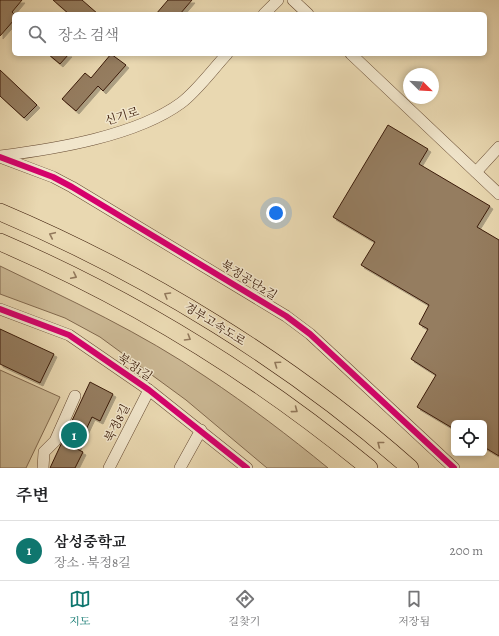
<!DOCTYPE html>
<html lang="ko">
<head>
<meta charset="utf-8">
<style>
  :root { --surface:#fff; --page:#f6f6f6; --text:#202124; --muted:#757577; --line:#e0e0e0; --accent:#0f766e }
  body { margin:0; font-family:Alegreya,"Noto Serif KR",serif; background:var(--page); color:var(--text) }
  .controls { position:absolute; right:12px; bottom:12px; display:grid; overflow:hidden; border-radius:6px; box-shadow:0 2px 6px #0003 }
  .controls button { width:36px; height:36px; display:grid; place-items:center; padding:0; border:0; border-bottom:1px solid var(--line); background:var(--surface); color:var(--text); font:20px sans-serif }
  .compass { position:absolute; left:403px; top:68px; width:36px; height:36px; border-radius:50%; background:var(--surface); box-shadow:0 2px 6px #0003; rotate:114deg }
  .you { position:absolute; left:276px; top:213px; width:14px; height:14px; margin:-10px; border:3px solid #fff; border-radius:50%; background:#1a73e8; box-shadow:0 0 0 6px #1a73e833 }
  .badge { display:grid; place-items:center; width:26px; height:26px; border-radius:50%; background:var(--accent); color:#fff; font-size:13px; font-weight:700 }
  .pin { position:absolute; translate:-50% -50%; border:2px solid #fff; box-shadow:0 1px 4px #0006 }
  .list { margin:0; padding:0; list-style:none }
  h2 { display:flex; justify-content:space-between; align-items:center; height:52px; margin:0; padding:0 16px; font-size:17px }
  h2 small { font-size:13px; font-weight:400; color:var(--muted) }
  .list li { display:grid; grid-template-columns:26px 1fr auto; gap:12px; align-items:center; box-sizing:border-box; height:60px; padding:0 16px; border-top:1px solid var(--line) }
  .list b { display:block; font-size:15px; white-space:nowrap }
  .list p { margin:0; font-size:13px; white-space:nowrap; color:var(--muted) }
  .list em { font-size:13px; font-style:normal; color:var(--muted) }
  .icon { flex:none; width:22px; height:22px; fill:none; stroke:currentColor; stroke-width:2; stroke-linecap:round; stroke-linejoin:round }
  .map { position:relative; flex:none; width:499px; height:468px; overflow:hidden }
  .search { position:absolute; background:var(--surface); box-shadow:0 2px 6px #0003; left:12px; right:12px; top:12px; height:44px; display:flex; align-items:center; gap:10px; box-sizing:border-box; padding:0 14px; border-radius:6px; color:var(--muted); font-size:15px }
  .sheet { height:112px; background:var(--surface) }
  nav { display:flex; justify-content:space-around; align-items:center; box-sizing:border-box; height:56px; border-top:1px solid var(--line); background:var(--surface); font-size:11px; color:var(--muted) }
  nav a { display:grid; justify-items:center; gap:2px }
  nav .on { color:var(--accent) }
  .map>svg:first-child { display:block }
  .green { fill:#cbb894; stroke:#82694e }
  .building { fill:#957d60; stroke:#3a1a08; filter:url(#shadow) }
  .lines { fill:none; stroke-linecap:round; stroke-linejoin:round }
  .minor-casing { stroke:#664a32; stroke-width:12 }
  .highway-casing { stroke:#3a1a08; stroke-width:18 }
  .minor { stroke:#f1e6cc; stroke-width:11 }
  .highway { stroke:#e9d8b1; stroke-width:17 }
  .cycleway-casing { stroke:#f1e6cc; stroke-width:8 }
  .cycleway { stroke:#d6006c; stroke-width:6 }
  .oneway { stroke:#92795c }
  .labels { text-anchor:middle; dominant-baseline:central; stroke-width:3; stroke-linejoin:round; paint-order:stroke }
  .street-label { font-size:12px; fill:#3a1a08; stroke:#f1e6cc }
</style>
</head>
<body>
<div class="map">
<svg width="499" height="468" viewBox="0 0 499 468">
  <defs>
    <filter id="shadow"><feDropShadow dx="3" dy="3" stdDeviation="0" flood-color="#0004"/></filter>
  </defs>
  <rect width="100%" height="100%" fill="#e9d8b1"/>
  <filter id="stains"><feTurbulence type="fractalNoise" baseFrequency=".005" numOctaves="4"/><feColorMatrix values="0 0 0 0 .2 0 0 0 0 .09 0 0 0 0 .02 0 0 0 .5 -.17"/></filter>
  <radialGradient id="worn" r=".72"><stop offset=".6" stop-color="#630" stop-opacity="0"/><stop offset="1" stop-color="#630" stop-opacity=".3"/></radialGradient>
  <g class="green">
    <path d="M0,266C70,300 142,333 206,377C248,405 289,436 328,468H267L186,400L100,337L65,318L0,294Z"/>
    <path d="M0,370L60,397L26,468H0Z"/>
  </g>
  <g class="building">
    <path d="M0,0H22L12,12L14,14V20L0,36Z"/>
    <path d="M53,0H82L98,14H69Z"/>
    <path d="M168,0H192L180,14H156Z"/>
    <path d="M48,54H69L60,64Z"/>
    <path d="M111,54L126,65L103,91L98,86L76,111L62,99L85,73L91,78Z"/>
    <path d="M0,70L37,105L24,118L0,96Z"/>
    <path d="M388,125L428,149L419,164L490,206L477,227L499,240V456L484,447V423H454V429L417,407L436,375L411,359L428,329L419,324L429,305L361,265L375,242L333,217Z"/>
    <path d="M0,329L54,354L40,383L0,364Z"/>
    <path d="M90,382L113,394L100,421L92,417L77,449L83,452L75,468H50Z"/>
  </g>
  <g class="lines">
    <defs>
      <g id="minor">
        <path d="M293,0L308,14"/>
        <path d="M264,14L278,0"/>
        <path d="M351,54L499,194"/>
        <path d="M0,156C55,149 136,136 181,103C197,91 213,69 227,54"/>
        <path d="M0,157L53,177L72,187L286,316L310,334L454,468"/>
        <path d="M476,172L499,147"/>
        <path d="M0,309L69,335L149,390L247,468"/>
        <path d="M43,468L44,452L55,441L75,396"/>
        <path d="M109,468L149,390"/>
        <path d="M180,468L201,430"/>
      </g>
      <g id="highway">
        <path d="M0,212C147,274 291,363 410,468"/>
        <path d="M0,242C135,300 256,375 369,468"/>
      </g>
    </defs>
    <use href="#minor" class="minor-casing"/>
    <use href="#highway" class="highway-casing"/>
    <use href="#minor" class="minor"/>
    <use href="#highway" class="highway"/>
    <defs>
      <g id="cycleway">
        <path d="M0,157L53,177L72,187L286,316L310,334L454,468"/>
        <path d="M0,309L69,335L149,390L247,468"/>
      </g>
    </defs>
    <use href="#cycleway" class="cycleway-casing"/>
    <use href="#cycleway" class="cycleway"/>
  </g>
  <defs><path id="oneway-chevron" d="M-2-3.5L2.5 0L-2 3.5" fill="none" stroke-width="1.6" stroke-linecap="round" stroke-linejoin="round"/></defs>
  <g class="oneway">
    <use href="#oneway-chevron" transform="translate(52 235) rotate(-155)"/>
    <use href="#oneway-chevron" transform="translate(74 276) rotate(26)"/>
    <use href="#oneway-chevron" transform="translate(167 295) rotate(-149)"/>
    <use href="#oneway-chevron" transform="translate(188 338) rotate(31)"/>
    <use href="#oneway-chevron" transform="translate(277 364) rotate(-145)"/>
    <use href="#oneway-chevron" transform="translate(295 410) rotate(37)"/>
    <use href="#oneway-chevron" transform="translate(380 444) rotate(-142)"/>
  </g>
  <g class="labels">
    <g class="street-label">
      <text transform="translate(122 116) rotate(-17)">신기로</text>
      <text transform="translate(249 280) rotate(32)">북정공단2길</text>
      <text transform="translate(215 324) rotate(32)">경부고속도로</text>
      <text transform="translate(135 367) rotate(34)">북정1길</text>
      <text transform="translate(117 423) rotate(-63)">북정8길</text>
    </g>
  </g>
  <rect width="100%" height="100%" filter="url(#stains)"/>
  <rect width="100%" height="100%" fill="url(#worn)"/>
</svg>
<div class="controls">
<button><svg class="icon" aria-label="locate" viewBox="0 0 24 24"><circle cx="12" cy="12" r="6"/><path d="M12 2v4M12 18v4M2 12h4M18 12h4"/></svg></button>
</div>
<svg class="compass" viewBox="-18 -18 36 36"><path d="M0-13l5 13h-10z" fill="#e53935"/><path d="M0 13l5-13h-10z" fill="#757577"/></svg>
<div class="you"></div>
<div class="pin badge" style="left:74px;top:435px">1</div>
<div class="search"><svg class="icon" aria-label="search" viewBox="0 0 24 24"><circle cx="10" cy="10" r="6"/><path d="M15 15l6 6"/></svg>장소 검색</div>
</div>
<section class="sheet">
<h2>주변<small></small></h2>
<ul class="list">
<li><span class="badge">1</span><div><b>삼성중학교</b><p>장소 · 북정8길</p></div><em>200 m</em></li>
</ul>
</section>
<nav>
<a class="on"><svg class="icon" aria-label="map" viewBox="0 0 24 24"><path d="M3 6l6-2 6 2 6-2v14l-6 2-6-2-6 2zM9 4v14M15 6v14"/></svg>지도</a>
<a><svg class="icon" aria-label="directions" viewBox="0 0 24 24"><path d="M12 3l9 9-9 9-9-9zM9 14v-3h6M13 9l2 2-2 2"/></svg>길찾기</a>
<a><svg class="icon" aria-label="saved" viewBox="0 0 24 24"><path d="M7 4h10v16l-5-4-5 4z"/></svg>저장됨</a>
</nav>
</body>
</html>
